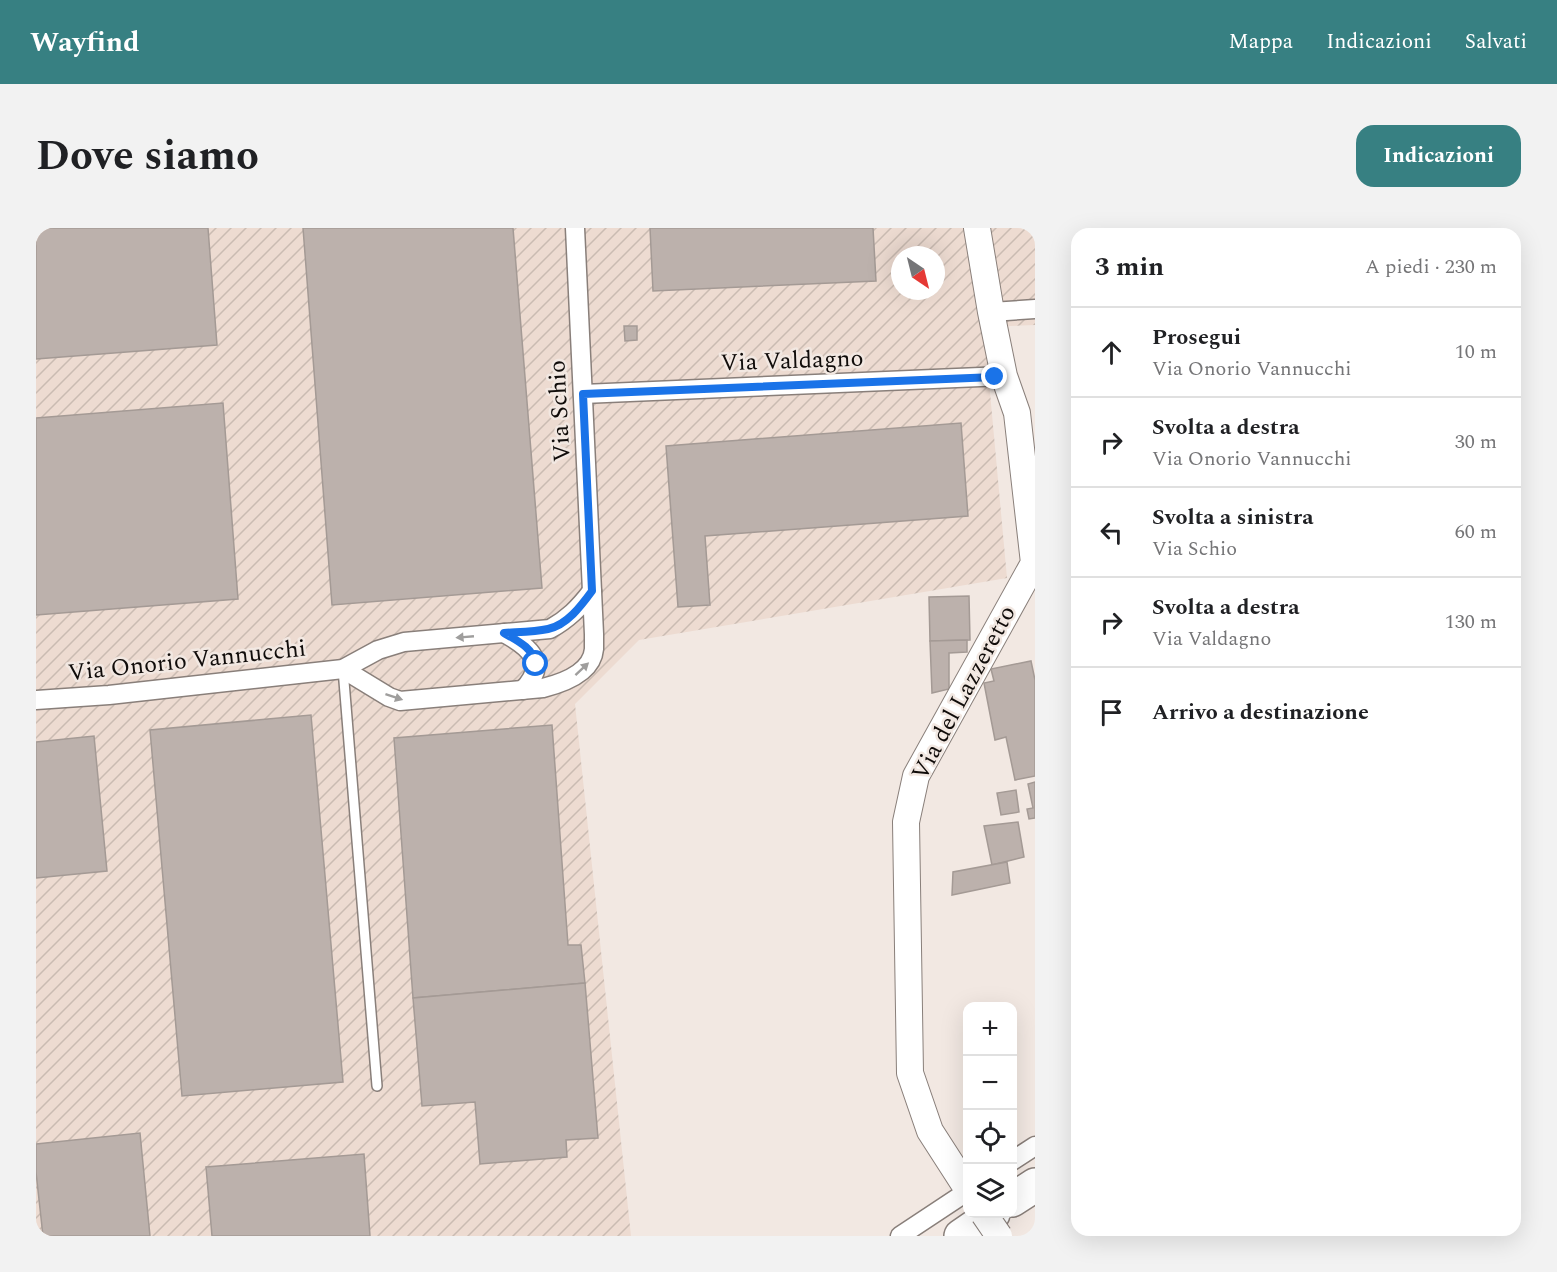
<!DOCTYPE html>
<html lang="it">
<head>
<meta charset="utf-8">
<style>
  :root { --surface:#fff; --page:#f2f2f2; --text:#202124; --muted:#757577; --line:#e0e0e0; --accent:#378082 }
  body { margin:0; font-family:Spectral,serif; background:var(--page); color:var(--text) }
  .controls { position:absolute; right:18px; bottom:18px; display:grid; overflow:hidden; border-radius:12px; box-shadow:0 6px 24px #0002 }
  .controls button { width:54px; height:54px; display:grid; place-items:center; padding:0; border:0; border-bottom:2px solid var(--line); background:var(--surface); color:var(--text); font:30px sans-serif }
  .compass { position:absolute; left:855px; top:18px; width:54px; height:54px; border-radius:50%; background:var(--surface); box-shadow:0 6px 24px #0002; rotate:145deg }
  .stop { position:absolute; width:18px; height:18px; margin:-14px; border:4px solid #1a73e8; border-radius:50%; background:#fff }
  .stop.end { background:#1a73e8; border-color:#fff; box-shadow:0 2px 6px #0008 }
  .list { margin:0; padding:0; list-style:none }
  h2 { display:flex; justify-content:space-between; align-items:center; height:78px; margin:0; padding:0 24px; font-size:26px }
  h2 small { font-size:20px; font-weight:400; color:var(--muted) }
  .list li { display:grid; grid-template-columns:39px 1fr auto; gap:18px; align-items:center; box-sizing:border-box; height:90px; padding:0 24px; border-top:2px solid var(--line) }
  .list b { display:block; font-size:22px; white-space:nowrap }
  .list p { margin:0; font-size:20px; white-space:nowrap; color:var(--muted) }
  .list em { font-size:20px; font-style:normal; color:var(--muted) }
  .icon { flex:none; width:33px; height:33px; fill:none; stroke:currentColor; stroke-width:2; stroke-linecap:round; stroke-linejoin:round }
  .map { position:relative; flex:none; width:999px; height:1008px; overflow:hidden; border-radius:18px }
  header { display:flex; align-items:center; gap:36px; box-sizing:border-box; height:84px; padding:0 30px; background:var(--accent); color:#fff }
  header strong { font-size:28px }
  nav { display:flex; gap:33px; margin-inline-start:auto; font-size:21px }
  .intro { display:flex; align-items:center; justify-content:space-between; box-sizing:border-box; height:144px; padding:0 36px }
  h1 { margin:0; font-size:42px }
  .button { padding:15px 27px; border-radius:18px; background:var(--accent); color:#fff; font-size:21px; font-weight:700 }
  main { display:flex; gap:36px; padding:0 36px }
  aside { flex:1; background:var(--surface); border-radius:18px; box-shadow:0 6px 24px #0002 }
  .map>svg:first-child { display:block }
  .industrial { fill:url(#industrial-furrows); fill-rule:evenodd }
  .building { fill:#bcb1ac; stroke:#a49a95; stroke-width:1.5 }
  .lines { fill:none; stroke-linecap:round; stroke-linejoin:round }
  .lane-casing { stroke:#897f7a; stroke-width:12 }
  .street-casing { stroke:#897f7a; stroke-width:21 }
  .secondary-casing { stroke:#897f7a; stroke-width:28 }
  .highway-casing { stroke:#897f7a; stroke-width:36 }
  .lane { stroke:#fff; stroke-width:9 }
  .street { stroke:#fff; stroke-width:18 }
  .secondary { stroke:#fff; stroke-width:26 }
  .highway { stroke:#fff; stroke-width:33 }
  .secondary-bridge-casing { stroke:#897f7a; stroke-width:28; stroke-linecap:butt }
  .secondary-bridge { stroke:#fff; stroke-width:26 }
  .oneway { fill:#9f9e9d }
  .route { stroke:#1a73e8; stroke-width:8 }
  .labels { text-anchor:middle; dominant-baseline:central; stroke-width:5; stroke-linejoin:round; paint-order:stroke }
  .street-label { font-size:24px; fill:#100c0a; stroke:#f2e8e2 }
</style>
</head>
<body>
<header>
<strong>Wayfind</strong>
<nav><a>Mappa</a><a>Indicazioni</a><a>Salvati</a></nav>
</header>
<div class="intro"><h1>Dove siamo</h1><a class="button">Indicazioni</a></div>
<main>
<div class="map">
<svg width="999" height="1008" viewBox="0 0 999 1008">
  <defs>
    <pattern id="industrial-furrows" width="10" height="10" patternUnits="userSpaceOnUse" patternTransform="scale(1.5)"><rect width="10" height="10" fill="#eddbd1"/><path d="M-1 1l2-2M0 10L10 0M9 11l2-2" fill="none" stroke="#cabbb2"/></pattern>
  </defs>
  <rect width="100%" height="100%" fill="#f2e8e2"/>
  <path class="industrial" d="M0,0H999V97L948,99L971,350L603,412L539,476L595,1008H0ZM864,27H900V63H864Z"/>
  <g class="building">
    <path d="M0,0H172L181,117L0,131Z"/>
    <path d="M267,0H477L506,360L296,377Z"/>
    <path d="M614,0H837L840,53L617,63Z"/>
    <path d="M588,98H601V112L589,113Z"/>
    <path d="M187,175L202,371L0,387V190Z"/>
    <path d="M925,195L932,288L669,308L674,377L642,379L630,218Z"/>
    <path d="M933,368L934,412L894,413L893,369Z"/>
    <path d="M931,412V424L913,425V461L896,465L894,413Z"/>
    <path d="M995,433L999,452V548L979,552L970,509L959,512L948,455L958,453L955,441Z"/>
    <path d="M275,487L307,854L146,868L114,502Z"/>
    <path d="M516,497L532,717H545L549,755L377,770L358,510Z"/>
    <path d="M58,508L71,643L0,650V514Z"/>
    <path d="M999,554V590L993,591L991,581L997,580L992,556Z"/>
    <path d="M980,562L983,584L965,587L961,565Z"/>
    <path d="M982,594L988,629L956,637L948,598Z"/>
    <path d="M971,634L974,655L916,667L917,644Z"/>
    <path d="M549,755L562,910L530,912L531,929L444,936L439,874L386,878L377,770Z"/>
    <path d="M104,905L114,1008H7L0,944V916Z"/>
    <path d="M328,926L334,1008H176L170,939Z"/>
  </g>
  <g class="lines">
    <defs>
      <path id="lane" d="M307,441L341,858"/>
      <g id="street">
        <path d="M955,84L999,81"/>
        <path d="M547,166L968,148"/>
        <path d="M468,405C494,419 513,435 487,462"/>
        <path d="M307,441L353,469L364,473L507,460C527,455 556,445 558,421C558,416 558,411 558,406L539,0"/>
        <path d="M0,472L73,467L307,441L342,422L368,414L514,401C532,391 543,380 556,363"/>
        <path d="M976,933L999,918"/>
        <path d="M864,1008L932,963"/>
      </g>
      <path id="secondary" d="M932,962L894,903L874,845L870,594L880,548L998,335L981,185L968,148L955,84L941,0"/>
      <g id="highway">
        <path d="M976,972L999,957"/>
        <path d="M925,1008L957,986"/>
      </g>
    </defs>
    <use href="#lane" class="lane-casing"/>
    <use href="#street" class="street-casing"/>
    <use href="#secondary" class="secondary-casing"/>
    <use href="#highway" class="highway-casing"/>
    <use href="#lane" class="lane"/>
    <use href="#street" class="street"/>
    <use href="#secondary" class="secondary"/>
    <use href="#highway" class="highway"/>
    <defs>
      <path id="secondary-bridge" d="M948,986L963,1008"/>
    </defs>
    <use href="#secondary-bridge" class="secondary-bridge-casing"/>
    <use href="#secondary-bridge" class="secondary-bridge"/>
  </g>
  <defs><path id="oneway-solid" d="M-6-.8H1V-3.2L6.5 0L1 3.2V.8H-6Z" transform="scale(1.5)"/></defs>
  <g class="oneway">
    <use href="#oneway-solid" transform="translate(429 409) rotate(175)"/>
    <use href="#oneway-solid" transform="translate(546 441) rotate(-43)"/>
    <use href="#oneway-solid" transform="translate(358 469) rotate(18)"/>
  </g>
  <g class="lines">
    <path class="route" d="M500,436C497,420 482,413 468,405C482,404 498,404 512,401C531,397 545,378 556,363L547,166L959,149"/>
  </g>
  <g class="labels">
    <g class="street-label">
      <text transform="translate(756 133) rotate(-2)">Via Valdagno</text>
      <text transform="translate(524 183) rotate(-93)">Via Schio</text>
      <text transform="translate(151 433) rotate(-6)">Via Onorio Vannucchi</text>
      <text transform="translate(928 465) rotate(-62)">Via del Lazzeretto</text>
    </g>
  </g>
</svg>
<div class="controls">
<button>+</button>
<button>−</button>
<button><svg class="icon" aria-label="locate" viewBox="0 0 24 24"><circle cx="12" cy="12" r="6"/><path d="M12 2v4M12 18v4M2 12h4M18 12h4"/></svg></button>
<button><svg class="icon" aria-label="layers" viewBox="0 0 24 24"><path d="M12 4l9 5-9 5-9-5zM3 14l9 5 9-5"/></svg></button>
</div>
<svg class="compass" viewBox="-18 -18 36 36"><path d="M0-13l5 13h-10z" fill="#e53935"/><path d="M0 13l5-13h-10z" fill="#757577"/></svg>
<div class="stop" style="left:500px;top:436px"></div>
<div class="stop end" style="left:959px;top:149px"></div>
</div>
<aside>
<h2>3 min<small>A piedi · 230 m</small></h2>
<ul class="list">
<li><svg class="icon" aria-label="ahead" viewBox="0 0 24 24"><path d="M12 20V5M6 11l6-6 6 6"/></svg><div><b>Prosegui</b><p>Via Onorio Vannucchi</p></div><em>10 m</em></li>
<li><svg class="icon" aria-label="right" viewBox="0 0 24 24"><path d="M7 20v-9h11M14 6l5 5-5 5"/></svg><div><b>Svolta a destra</b><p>Via Onorio Vannucchi</p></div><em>30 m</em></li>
<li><svg class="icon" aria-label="left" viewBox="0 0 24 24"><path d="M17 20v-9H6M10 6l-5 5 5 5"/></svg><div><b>Svolta a sinistra</b><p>Via Schio</p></div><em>60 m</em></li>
<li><svg class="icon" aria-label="right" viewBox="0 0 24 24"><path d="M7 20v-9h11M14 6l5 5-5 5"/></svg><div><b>Svolta a destra</b><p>Via Valdagno</p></div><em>130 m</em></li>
<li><svg class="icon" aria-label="arrive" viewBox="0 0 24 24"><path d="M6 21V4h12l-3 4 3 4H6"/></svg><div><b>Arrivo a destinazione</b></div></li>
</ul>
</aside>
</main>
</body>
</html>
